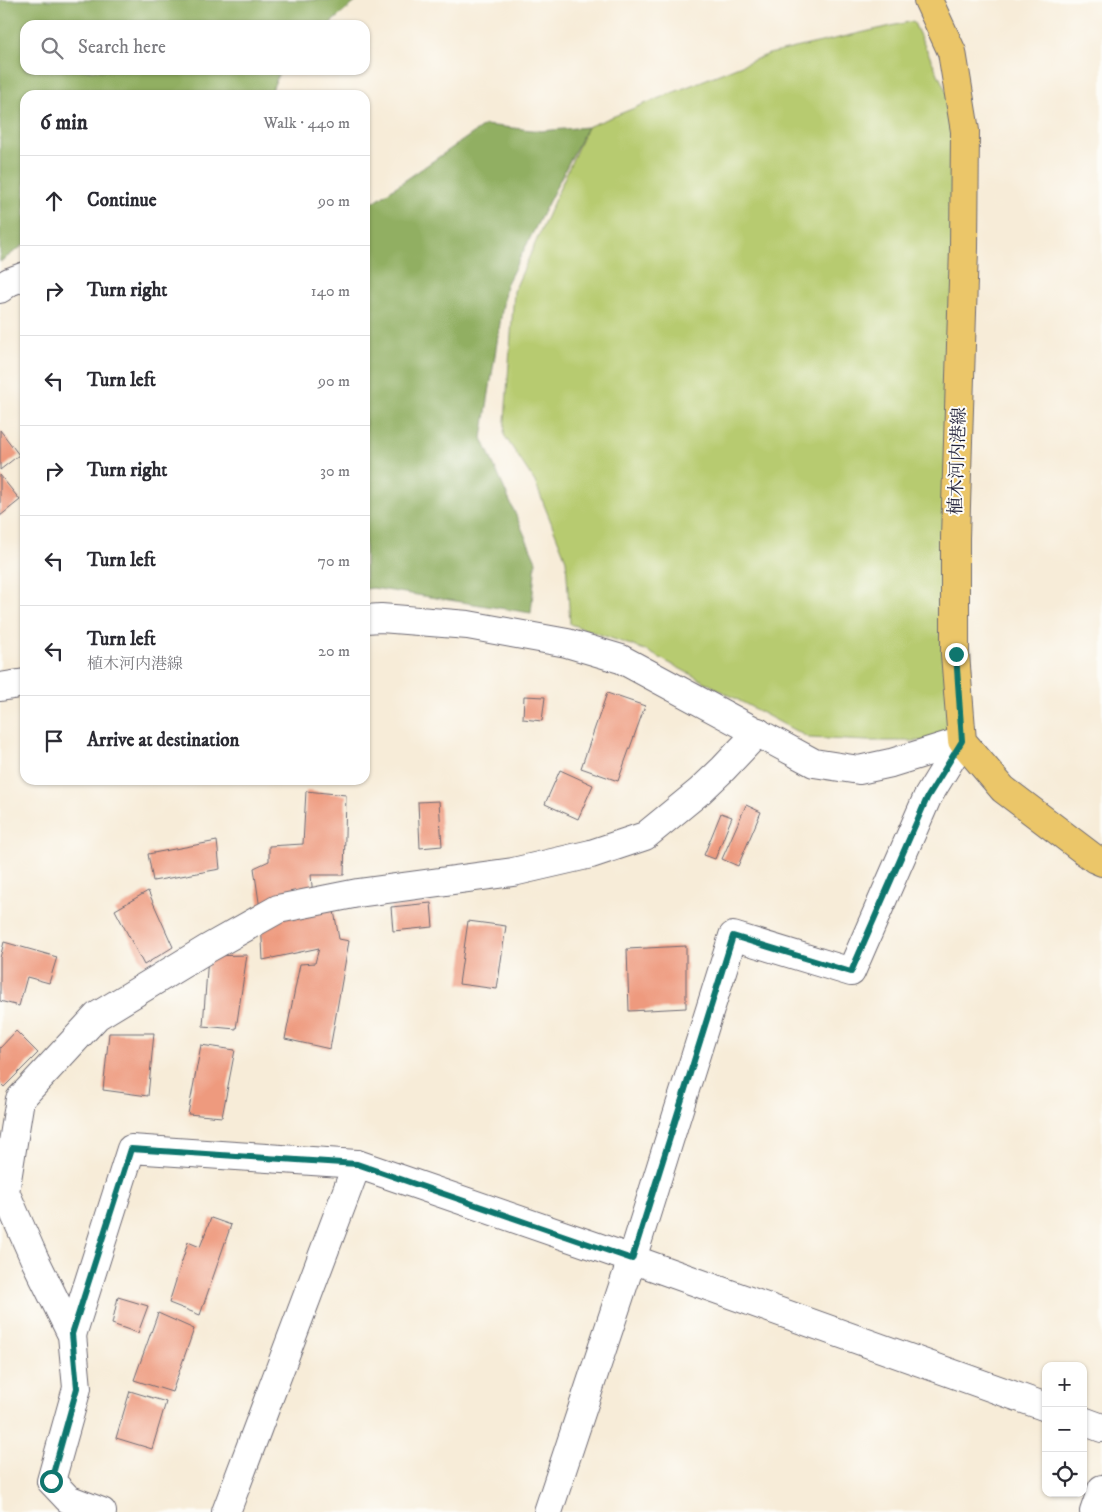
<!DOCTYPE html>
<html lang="en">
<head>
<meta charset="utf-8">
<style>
  :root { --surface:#fff; --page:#f7f7f7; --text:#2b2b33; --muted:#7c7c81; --line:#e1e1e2 }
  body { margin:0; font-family:"IM FELL DW Pica","Noto Serif JP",serif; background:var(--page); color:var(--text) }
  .controls { position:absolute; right:15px; bottom:15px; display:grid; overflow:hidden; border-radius:10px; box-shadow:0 1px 4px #0004 }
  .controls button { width:45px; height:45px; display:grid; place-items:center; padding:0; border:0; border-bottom:1px solid var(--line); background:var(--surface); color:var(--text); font:25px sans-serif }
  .stop { position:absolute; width:15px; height:15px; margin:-11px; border:4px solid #0f766e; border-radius:50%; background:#fff }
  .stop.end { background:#0f766e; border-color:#fff; box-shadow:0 1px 5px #0008 }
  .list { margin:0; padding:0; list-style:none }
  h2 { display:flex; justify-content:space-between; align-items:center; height:65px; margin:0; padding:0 20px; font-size:21px }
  h2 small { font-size:16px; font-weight:400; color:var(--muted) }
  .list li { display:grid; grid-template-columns:32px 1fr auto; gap:15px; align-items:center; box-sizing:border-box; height:90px; padding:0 20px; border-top:1px solid var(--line) }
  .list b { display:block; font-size:19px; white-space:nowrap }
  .list p { margin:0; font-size:16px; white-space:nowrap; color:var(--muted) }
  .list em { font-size:16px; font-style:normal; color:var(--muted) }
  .icon { flex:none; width:28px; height:28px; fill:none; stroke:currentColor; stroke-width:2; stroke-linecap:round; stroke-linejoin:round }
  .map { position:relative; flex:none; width:1102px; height:1512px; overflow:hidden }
  .search { position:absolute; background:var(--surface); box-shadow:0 1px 4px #0004; left:20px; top:20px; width:350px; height:55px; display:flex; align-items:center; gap:12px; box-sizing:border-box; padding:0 18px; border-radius:15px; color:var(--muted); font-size:19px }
  .panel { position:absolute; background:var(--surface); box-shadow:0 1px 4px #0004; left:20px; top:90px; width:350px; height:695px; border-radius:15px }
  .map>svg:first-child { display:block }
  .green { fill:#b7cb6f; stroke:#6c7655 }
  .forest { fill:#91af62; stroke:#5a684e }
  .building { fill:#ee9a7e }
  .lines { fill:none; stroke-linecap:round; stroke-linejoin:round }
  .minor-casing { stroke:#6d6972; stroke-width:30 }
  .major-casing { stroke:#6d6972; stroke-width:30 }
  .minor { stroke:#fff; stroke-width:28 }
  .major { stroke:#ebc669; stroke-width:28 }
  .route { stroke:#0f766e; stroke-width:6 }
  .labels { text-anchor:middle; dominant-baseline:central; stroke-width:4; stroke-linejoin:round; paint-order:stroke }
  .street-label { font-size:18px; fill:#22223b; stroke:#fdfcf7 }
</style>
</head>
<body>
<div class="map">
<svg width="1102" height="1512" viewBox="0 0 1102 1512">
  <rect width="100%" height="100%" fill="#fdfcf7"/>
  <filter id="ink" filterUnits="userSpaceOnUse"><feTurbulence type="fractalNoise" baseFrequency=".02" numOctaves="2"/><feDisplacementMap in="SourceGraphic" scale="10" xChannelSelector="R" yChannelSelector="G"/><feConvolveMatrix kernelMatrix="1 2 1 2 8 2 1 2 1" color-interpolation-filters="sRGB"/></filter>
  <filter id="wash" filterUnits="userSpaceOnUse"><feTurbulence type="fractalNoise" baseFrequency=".0096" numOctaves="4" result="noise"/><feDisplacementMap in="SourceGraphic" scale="20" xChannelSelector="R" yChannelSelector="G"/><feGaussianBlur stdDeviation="1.12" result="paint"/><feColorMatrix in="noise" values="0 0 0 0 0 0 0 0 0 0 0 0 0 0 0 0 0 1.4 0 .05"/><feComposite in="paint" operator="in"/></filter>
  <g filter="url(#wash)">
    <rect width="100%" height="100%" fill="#f7ecd8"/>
    <path class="green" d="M913,21L965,131L962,741H867L809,738L645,650L570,624L566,560L535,482L504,435L514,291L587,127L769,54Z"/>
    <g class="forest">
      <path d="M0,0H358L328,25H25V70H280L270,95H25V244L0,262Z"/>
      <path d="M485,125L541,131L587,127L506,285L482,438L536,561L531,613L373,588L365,589V208Z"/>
    </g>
    <g id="blocks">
      <g class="building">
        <path d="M0,430L19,455L0,470Z"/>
        <path d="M0,475L20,500L0,516Z"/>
        <path d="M607,693L645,706L618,781L581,768Z"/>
        <path d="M524,696L545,697L542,721L523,719Z"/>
        <path d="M560,770L593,785L578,819L545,804Z"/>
        <path d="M306,791L346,795L344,875H311L313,897L260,909L254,868L269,861V846L303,844Z"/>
        <path d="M439,801L442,846L420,848L418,802Z"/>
        <path d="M746,805L761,812L738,866L722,859Z"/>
        <path d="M721,813L732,817L715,859L704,855Z"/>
        <path d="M217,841L220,869L153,881L148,854Z"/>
        <path d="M148,891L173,947L144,965L115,910Z"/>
        <path d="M431,903L433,927L393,931L391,907Z"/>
        <path d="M333,905L339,939L349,941L330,1049L285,1039L300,964L315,963L319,948L263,960L261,919Z"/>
        <path d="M468,921L506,926L497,989L459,984Z"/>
        <path d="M4,942L57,957L49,983L27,977L19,1006L0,1001V958Z"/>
        <path d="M686,946V1008L629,1011L627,949Z"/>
        <path d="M247,955L236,1029L203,1026L208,956Z"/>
        <path d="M16,1031L38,1053L4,1087L0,1083V1048Z"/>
        <path d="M109,1033H154L148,1096L103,1090Z"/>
        <path d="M201,1045L235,1050L222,1117L188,1114Z"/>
        <path d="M211,1218L231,1225L200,1315L169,1303L188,1242L200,1247Z"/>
        <path d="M118,1297L148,1306L138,1333L112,1324Z"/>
        <path d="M158,1313L194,1329L172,1392L134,1380Z"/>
        <path d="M130,1391L166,1402L152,1449L116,1438Z"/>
      </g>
    </g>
  </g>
  <g filter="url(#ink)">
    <use href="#blocks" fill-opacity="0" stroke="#6d6972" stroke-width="1"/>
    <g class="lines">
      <defs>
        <g id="minor">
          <path d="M0,289L9,282L25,276"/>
          <path d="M365,619L381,618L468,625L567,643L621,659L814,763L859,770L891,763L962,741"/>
          <path d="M0,687L25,683"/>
          <path d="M72,1335L131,1149L357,1164L632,1259L1046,1407"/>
          <path d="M1083,1421L1102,1428"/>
          <path d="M102,1512L68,1499L51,1481L77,1388L72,1335L35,1260L5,1192L20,1099L97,1016L207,949L278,909L358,893L513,872L591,854L645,836L700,791L723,769L758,732"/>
          <path d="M226,1512L357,1164"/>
          <path d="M548,1512L632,1259L733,936L851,972L927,798L962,741"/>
          <path d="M1094,1512L1102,1489"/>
        </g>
        <path id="major" d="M928,0L952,52L965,131L964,248L955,538V654L962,741L1003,789L1095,859L1102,862"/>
      </defs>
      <use href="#minor" class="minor-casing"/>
      <use href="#major" class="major-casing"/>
      <use href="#minor" class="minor"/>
      <use href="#major" class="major"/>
    </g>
  </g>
  <g class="lines" filter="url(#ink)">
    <path class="route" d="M51,1481L77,1388L72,1334L131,1149L357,1164L632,1259L733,936L851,972L927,798L962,741L956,654"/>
  </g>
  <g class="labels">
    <g class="street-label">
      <text transform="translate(958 461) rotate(-88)">植木河内港線</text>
    </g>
  </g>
</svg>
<div class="controls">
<button>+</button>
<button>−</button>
<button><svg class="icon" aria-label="locate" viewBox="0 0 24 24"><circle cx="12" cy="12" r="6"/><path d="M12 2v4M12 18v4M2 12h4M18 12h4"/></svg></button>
</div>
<div class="stop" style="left:51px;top:1481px"></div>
<div class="stop end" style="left:956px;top:654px"></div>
<div class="search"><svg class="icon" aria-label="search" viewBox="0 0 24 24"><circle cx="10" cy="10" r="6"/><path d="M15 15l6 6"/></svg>Search here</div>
<section class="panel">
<h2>6 min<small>Walk · 440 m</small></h2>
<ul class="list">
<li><svg class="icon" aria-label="ahead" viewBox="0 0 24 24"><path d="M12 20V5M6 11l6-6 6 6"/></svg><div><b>Continue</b></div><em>90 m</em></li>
<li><svg class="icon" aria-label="right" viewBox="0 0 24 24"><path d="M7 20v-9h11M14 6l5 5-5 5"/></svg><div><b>Turn right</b></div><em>140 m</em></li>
<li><svg class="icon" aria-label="left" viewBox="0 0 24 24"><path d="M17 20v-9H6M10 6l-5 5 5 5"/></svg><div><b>Turn left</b></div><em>90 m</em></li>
<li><svg class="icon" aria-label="right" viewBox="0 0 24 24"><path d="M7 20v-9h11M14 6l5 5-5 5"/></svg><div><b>Turn right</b></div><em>30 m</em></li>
<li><svg class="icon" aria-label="left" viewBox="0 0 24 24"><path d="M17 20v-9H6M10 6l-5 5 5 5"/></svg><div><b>Turn left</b></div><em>70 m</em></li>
<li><svg class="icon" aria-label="left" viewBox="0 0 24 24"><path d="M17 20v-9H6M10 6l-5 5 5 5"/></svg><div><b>Turn left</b><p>植木河内港線</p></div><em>20 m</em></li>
<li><svg class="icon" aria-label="arrive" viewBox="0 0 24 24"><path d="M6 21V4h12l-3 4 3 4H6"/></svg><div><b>Arrive at destination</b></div></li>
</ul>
</section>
</div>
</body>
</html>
